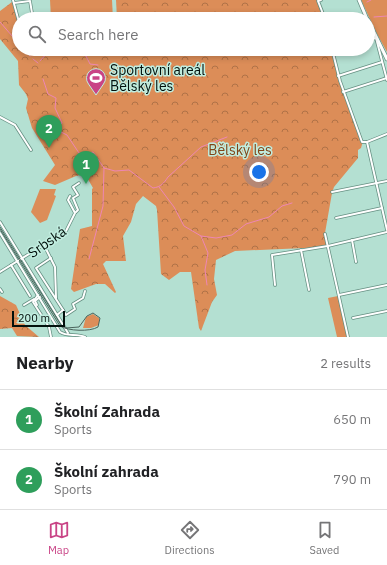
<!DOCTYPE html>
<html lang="en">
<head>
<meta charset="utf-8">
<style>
  :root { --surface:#fff; --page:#f6f6f6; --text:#202124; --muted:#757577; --line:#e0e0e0; --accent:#c94486 }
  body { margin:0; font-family:"IBM Plex Sans",sans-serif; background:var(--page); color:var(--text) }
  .scale { position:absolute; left:12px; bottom:10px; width:53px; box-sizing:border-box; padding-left:4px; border:2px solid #02100c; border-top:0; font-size:11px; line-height:14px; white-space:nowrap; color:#02100c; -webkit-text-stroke:3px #c0eddf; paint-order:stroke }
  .you { position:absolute; left:259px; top:172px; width:14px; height:14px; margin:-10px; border:3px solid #fff; border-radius:50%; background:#1a73e8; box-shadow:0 0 0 6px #1a73e833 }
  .badge { display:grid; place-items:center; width:26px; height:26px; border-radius:50%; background:var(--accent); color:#fff; font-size:13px; font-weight:700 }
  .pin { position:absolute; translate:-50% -33px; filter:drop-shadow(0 1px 2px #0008) }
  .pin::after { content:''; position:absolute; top:21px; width:14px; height:12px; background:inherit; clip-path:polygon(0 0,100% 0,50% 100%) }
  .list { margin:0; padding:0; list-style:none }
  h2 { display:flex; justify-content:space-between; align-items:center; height:52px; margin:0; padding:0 16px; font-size:17px }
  h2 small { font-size:13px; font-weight:400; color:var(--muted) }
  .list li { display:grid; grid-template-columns:26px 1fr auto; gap:12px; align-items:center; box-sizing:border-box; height:60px; padding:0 16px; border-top:1px solid var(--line) }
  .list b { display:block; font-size:15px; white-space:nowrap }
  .list p { margin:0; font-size:13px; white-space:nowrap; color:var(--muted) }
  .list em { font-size:13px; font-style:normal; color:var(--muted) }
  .icon { flex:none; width:22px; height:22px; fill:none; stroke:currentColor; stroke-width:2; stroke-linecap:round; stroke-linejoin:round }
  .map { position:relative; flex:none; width:387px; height:337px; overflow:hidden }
  .search { position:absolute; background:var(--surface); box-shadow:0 2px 6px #0003; left:12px; right:12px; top:12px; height:44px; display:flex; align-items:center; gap:10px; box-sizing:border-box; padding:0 14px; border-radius:22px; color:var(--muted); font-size:15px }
  .sheet { height:172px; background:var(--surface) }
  nav { display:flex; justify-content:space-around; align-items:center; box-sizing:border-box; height:56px; border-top:1px solid var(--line); background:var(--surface); font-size:11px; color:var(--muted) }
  nav a { display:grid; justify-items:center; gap:2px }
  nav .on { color:var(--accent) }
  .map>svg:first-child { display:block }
  .grass { fill:#dc8d58 }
  .forest { fill:url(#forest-crowns) }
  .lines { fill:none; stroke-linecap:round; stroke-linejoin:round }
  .stream { stroke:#ee86b4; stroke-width:1 }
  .minor-casing { stroke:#658f82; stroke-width:3.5 }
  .major-casing { stroke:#658f82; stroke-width:4.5 }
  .minor { stroke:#fff; stroke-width:2 }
  .major { stroke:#fff; stroke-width:3 }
  .tram { stroke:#4a645c; stroke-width:1 }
  .labels { text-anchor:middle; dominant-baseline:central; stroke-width:3; stroke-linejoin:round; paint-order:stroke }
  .poi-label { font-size:14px; fill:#02100c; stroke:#c0eddf; text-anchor:start }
  .park-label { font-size:14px; fill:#804417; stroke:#c0eddf }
  .street-label { font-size:14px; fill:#02100c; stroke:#c0eddf }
</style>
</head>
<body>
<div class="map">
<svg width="387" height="337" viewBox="0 0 387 337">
  <defs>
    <pattern id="forest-crowns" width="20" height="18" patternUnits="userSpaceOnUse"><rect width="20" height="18" fill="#dc8d58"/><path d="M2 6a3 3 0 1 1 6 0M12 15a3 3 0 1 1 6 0" fill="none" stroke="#b07247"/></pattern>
  </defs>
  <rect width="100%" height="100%" fill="#b4e0d2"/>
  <g class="grass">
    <path d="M50,0H112L113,19H51Z"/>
    <path d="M361,0H387V52L377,34Z"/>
    <path d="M40,189H56L54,195L56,196L47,220L40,223L31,212Z"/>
    <path d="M338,296L347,337H337L328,298Z"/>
    <path d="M93,314L99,318V325L91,328H83L86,317Z"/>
  </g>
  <g class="forest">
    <path d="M116,0H318L325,19H117Z"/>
    <path d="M12,2L19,26V49H333L340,81L363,141L361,148L358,150V158L334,187L332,193L325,233L327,247L235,251L216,260L214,279L217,295L212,302L201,331L199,328L191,272H180L169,280L161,274L157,210L156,206L143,196L136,204L131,222L123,236L126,261H106L103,264L116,292L115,293L105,284H96L74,292L71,289L80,229L92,226V189L93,188L85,174L76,176L55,185L43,181L55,165L32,128L26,108L28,99L26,94L19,85L18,61L0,39V11Z"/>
    <path d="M0,296L16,305L25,325L39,337L17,336L12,328L0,329Z"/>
  </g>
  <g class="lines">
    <g class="stream">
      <path d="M367,2L371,0"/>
      <path d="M374,17L387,16"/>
      <path d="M0,22L19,44"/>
      <path d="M24,49L30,56"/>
      <path d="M63,49L86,56L90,64L98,65"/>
      <path d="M33,59L38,63"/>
      <path d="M40,61L49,51L55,52L59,49"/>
      <path d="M43,79L48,94L56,98L55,108L62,123L57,128L59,131L67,135L79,153L86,154L93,152L104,168L115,171L129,170L153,188C161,187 164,183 168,177L201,147L227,137"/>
      <path d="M159,187L174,207L184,226L201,236L208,253L205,270L207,285"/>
      <path d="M201,236L216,238L232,235L246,224L269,217L282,206L292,203"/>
      <path d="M89,259L103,206L104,168"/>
    </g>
    <defs>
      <g id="minor">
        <path d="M13,0L19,22"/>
        <path d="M321,0L318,1L325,19"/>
        <path d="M14,3L30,1L33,19"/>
        <path d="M368,40L376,38L387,80"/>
        <path d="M332,49L340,81L362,142H367L387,134"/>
        <path d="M338,76L382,62"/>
        <path d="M343,92L387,78"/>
        <path d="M0,117L15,125L31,150"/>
        <path d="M367,142L387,230"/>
        <path d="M332,192L387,181"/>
        <path d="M76,212L78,210L73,198L78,195L73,187L79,183"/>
        <path d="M336,218L382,208"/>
        <path d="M0,222L68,333"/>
        <path d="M0,233L60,332C67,337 77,333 85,337"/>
        <path d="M325,234L348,337"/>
        <path d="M352,240L356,262"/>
        <path d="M44,245L55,267L56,298"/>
        <path d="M301,250L309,290"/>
        <path d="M51,258L36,268L63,310L57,315"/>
        <path d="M11,265L30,296"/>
        <path d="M0,272L66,231L75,213L68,200L70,196"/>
        <path d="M275,285L272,255L328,246L387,232"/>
        <path d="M0,289L2,292"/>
        <path d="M38,295L33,302L49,327L51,337"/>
        <path d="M339,295L387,285"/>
        <path d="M24,305L34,299"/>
        <path d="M37,305L35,301L40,297"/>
        <path d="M63,310L66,315L75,309L73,304L83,298L85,291"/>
        <path d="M353,318L387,311"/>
      </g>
      <g id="major">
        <path d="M359,0L367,19"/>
        <path d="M368,20L387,59"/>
      </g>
    </defs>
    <use href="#minor" class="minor-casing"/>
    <use href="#major" class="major-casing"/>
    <use href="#minor" class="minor"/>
    <use href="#major" class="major"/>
    <path class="tram" d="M0,227L61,325L66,328L79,327L87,316L93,313L100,318L98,327C90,332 68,331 60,326L0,229"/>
  </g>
  <defs>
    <symbol id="stadium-pin" viewBox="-11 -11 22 30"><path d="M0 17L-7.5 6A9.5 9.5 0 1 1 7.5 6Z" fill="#c94486" stroke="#c0eddf"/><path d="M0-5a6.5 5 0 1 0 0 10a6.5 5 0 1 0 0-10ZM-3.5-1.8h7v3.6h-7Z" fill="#fff"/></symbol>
  </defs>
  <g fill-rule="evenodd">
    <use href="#stadium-pin" x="85" y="67" width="22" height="30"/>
  </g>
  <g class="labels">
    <g class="poi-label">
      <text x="110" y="70">Sportovní areál<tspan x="110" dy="16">Bělský les</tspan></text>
    </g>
    <g class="park-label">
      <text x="240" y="150">Bělský les</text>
    </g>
    <g class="street-label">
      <text transform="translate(47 242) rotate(-35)">Srbská</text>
    </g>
  </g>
</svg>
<div class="scale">200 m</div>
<div class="you"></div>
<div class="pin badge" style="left:86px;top:184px;background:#2e9e5b">1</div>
<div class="pin badge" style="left:49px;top:148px;background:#2e9e5b">2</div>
<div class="search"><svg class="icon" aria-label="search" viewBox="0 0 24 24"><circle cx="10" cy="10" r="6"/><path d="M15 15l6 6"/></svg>Search here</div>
</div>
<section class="sheet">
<h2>Nearby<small>2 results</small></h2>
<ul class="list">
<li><span class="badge" style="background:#2e9e5b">1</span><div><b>Školní Zahrada</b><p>Sports</p></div><em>650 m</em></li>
<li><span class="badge" style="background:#2e9e5b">2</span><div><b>Školní zahrada</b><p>Sports</p></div><em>790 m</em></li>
</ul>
</section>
<nav>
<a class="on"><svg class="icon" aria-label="map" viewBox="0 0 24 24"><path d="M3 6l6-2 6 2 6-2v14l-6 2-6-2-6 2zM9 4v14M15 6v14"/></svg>Map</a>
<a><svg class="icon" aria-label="directions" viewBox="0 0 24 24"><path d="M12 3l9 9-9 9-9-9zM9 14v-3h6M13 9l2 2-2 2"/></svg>Directions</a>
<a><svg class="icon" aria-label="saved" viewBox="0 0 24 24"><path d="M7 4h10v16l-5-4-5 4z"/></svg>Saved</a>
</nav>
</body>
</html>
